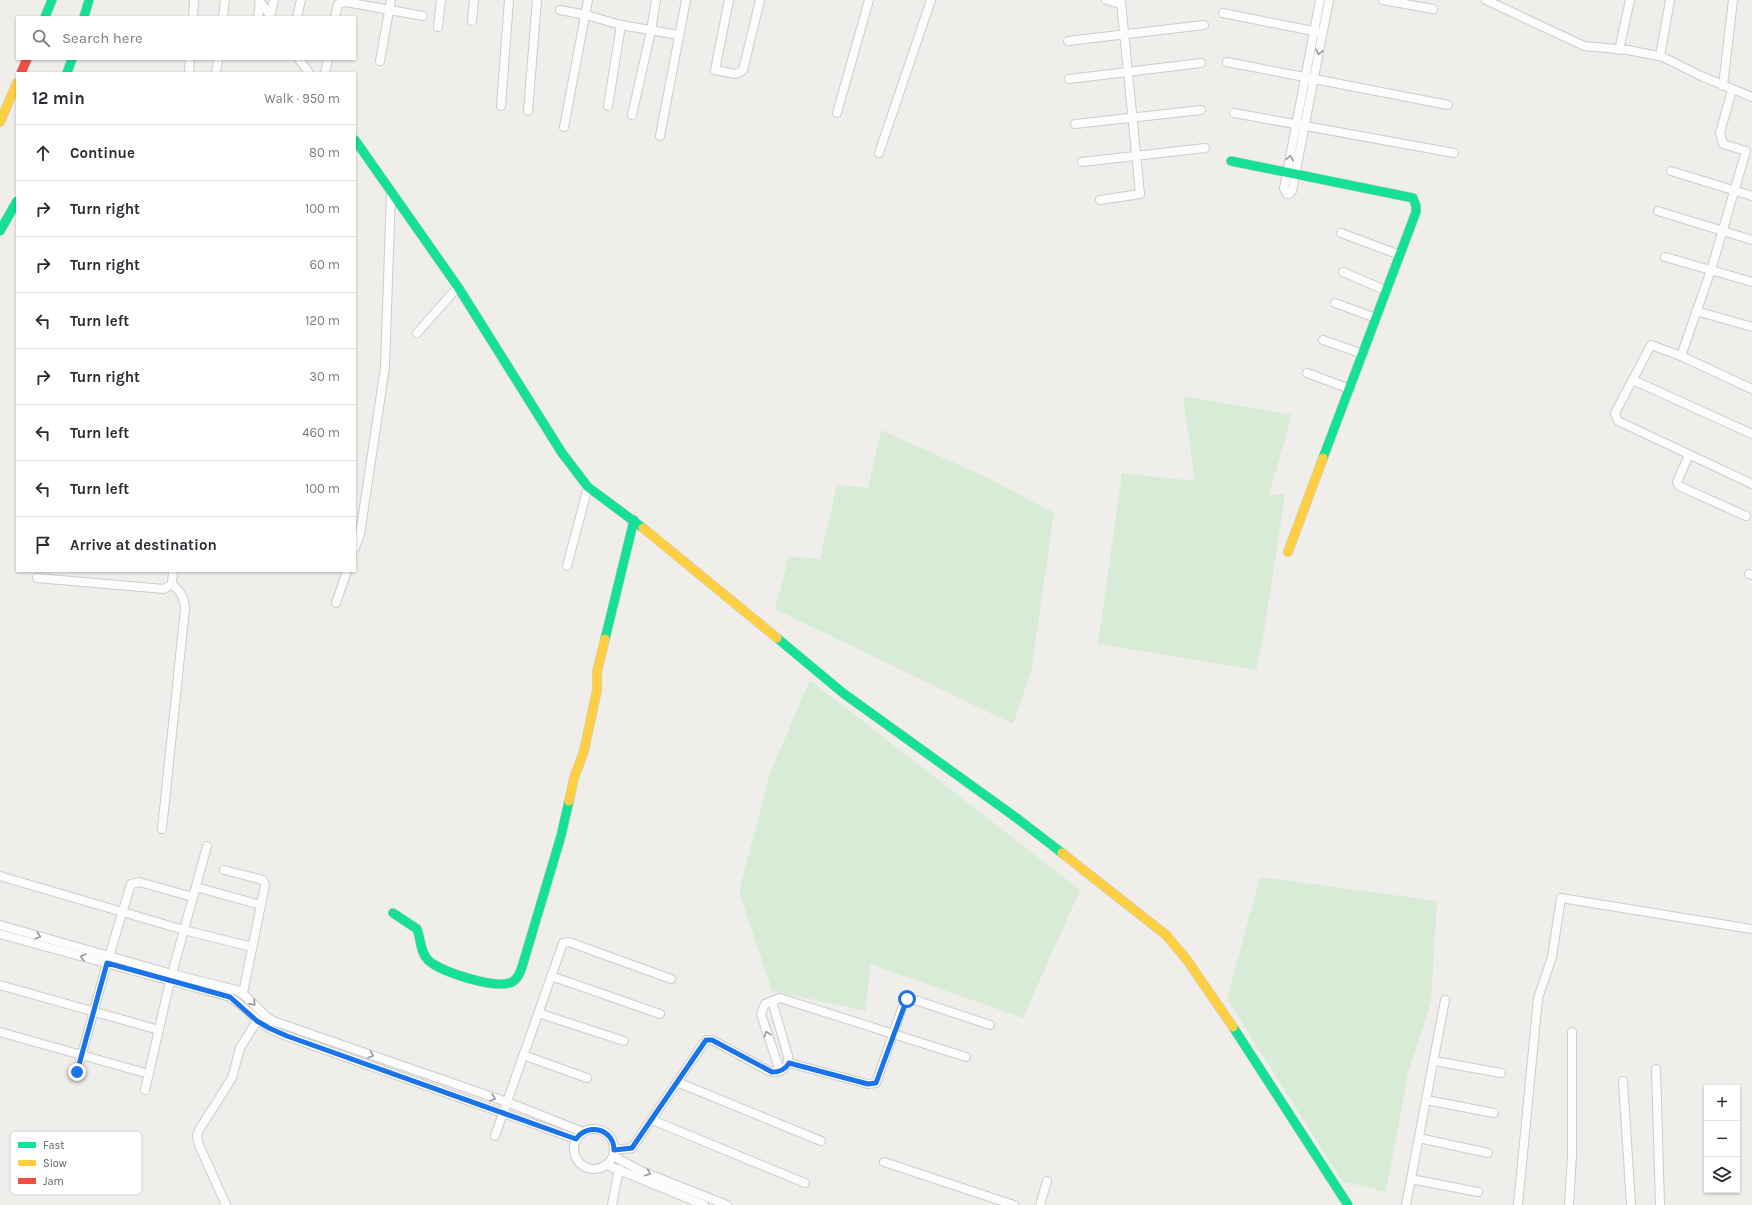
<!DOCTYPE html>
<html lang="en">
<head>
<meta charset="utf-8">
<style>
  :root { --surface:#fff; --page:#f2f2f3; --text:#2b2b33; --muted:#7c7c81; --line:#e1e1e2 }
  body { margin:0; font-family:Karla,sans-serif; background:var(--page); color:var(--text) }
  .controls { position:absolute; right:12px; bottom:12px; display:grid; overflow:hidden; border-radius:0px; box-shadow:0 1px 3px #0004 }
  .controls button { width:36px; height:36px; display:grid; place-items:center; padding:0; border:0; border-bottom:1px solid var(--line); background:var(--surface); color:var(--text); font:20px sans-serif }
  .stop { position:absolute; width:12px; height:12px; margin:-9px; border:3px solid #1a73e8; border-radius:50%; background:#fff }
  .stop.end { background:#1a73e8; border-color:#fff; box-shadow:0 1px 4px #0008 }
  .list { margin:0; padding:0; list-style:none }
  h2 { display:flex; justify-content:space-between; align-items:center; height:52px; margin:0; padding:0 16px; font-size:17px }
  h2 small { font-size:13px; font-weight:400; color:var(--muted) }
  .list li { display:grid; grid-template-columns:26px 1fr auto; gap:12px; align-items:center; box-sizing:border-box; height:56px; padding:0 16px; border-top:1px solid var(--line) }
  .list b { display:block; font-size:15px; white-space:nowrap }
  .list em { font-size:13px; font-style:normal; color:var(--muted) }
  .icon { flex:none; width:22px; height:22px; fill:none; stroke:currentColor; stroke-width:2; stroke-linecap:round; stroke-linejoin:round }
  .map { position:relative; flex:none; width:1752px; height:1205px; overflow:hidden }
  .search { position:absolute; background:var(--surface); box-shadow:0 1px 3px #0004; left:16px; top:16px; width:340px; height:44px; display:flex; align-items:center; gap:10px; box-sizing:border-box; padding:0 14px; border-radius:0px; color:var(--muted); font-size:15px }
  .panel { position:absolute; background:var(--surface); box-shadow:0 1px 3px #0004; left:16px; top:72px; width:340px; height:500px; border-radius:0px }
  .map>svg:first-child { display:block }
  .green { fill:#d8ebd6 }
  .lines { fill:none; stroke-linecap:round; stroke-linejoin:round }
  .street-casing { stroke:#cbcccc; stroke-width:10 }
  .fast-casing { stroke:#cacacb; stroke-width:10 }
  .slow-casing { stroke:#cacacb; stroke-width:10 }
  .jam-casing { stroke:#cacacb; stroke-width:10 }
  .street { stroke:#fdfcfc; stroke-width:8 }
  .fast { stroke:#16e098; stroke-width:9 }
  .slow { stroke:#ffcf43; stroke-width:9 }
  .jam { stroke:#f24e42; stroke-width:9 }
  .oneway { stroke:#96999c }
  .route { stroke:#1a73e8; stroke-width:5 }
  .key { fill:#fff; stroke:#cfd0d2; stroke-width:1 }
  .key-label { font-size:11px; fill:#5f6368 }
</style>
</head>
<body>
<div class="map">
<svg width="1752" height="1205" viewBox="0 0 1752 1205">
  <rect width="100%" height="100%" fill="#efeeea"/>
  <g class="green">
    <path d="M1183,396L1292,415L1269,495L1285,494L1262,645L1256,670L1098,644L1122,473L1195,481Z"/>
    <path d="M881,430L990,479L1054,513L1031,672L1013,724L775,609L789,556L820,559L837,485L868,488Z"/>
    <path d="M810,680L1080,890L1023,1018L870,964L866,1011L772,991L739,892L770,773Z"/>
    <path d="M1260,877L1437,901L1431,1002L1408,1073L1386,1192L1342,1181L1227,999Z"/>
  </g>
  <g class="lines">
    <defs>
      <g id="street">
        <path d="M259,0L271,17"/>
        <path d="M729,0L715,70L736,74L743,70L760,0"/>
        <path d="M1106,0L1117,3L1121,2"/>
        <path d="M1320,0L1287,173L1284,188L1287,194H1289L1292,191L1329,0"/>
        <path d="M1383,0L1433,9"/>
        <path d="M1486,0L1584,46L1628,50L1663,57L1701,76L1752,97"/>
        <path d="M560,10L586,15L621,25L679,35"/>
        <path d="M1223,13L1318,32"/>
        <path d="M270,16L274,0"/>
        <path d="M193,17L194,0"/>
        <path d="M223,17L225,0"/>
        <path d="M258,17L260,1"/>
        <path d="M297,17L301,0"/>
        <path d="M335,17L338,4L346,2L423,16"/>
        <path d="M472,21L474,0"/>
        <path d="M438,27L441,0"/>
        <path d="M1068,41L1204,25"/>
        <path d="M1619,50L1630,0"/>
        <path d="M1660,56L1670,0"/>
        <path d="M299,59L309,73"/>
        <path d="M380,61L391,0"/>
        <path d="M1227,62L1448,105"/>
        <path d="M189,73L190,59"/>
        <path d="M216,73L218,59"/>
        <path d="M325,73L328,59"/>
        <path d="M1069,79L1201,63"/>
        <path d="M1723,86L1733,0"/>
        <path d="M501,106L509,0"/>
        <path d="M608,106L621,25"/>
        <path d="M528,111L537,0"/>
        <path d="M837,113L869,0"/>
        <path d="M1234,113L1454,153"/>
        <path d="M632,115L651,31L656,0"/>
        <path d="M1075,124L1201,110"/>
        <path d="M564,127L588,0"/>
        <path d="M660,136L686,0"/>
        <path d="M879,153L931,0"/>
        <path d="M1082,162L1205,148"/>
        <path d="M1671,171L1752,196"/>
        <path d="M1100,200L1140,194L1121,2L1120,0"/>
        <path d="M1658,211L1752,240"/>
        <path d="M1341,233L1400,255"/>
        <path d="M1665,257L1752,282"/>
        <path d="M1343,272L1387,291"/>
        <path d="M1335,303L1376,318"/>
        <path d="M1696,311L1752,327"/>
        <path d="M417,333L458,287"/>
        <path d="M1323,340L1363,354"/>
        <path d="M1681,356L1711,270L1746,151L1723,144L1720,133L1732,90"/>
        <path d="M1307,373L1350,389"/>
        <path d="M1633,380L1752,434"/>
        <path d="M1752,389L1681,356L1651,345L1615,413L1618,421L1752,484"/>
        <path d="M1689,455L1677,482L1679,486L1746,516"/>
        <path d="M355,548L360,534L385,367L391,192"/>
        <path d="M567,566L588,487"/>
        <path d="M1749,574L1752,575"/>
        <path d="M37,578L164,589L172,584L173,571"/>
        <path d="M336,603L347,571"/>
        <path d="M162,829L185,609C184,597 181,592 172,584"/>
        <path d="M224,870L263,880L265,885L243,993"/>
        <path d="M0,876L184,930L252,947"/>
        <path d="M196,887L261,905"/>
        <path d="M0,925L172,974L240,991L267,1017L273,1021L507,1102L583,1132"/>
        <path d="M0,934L230,997C250,1010 257,1024 281,1034L576,1139"/>
        <path d="M551,976L660,1014"/>
        <path d="M0,985L159,1030"/>
        <path d="M538,1013L624,1041"/>
        <path d="M0,1032L149,1074"/>
        <path d="M523,1055L587,1078"/>
        <path d="M1434,1061L1501,1073"/>
        <path d="M789,1063L868,1084L876,1083L905,1000L909,998L990,1025"/>
        <path d="M1656,1069L1660,1205"/>
        <path d="M780,1071L761,1014L765,1004L780,998L966,1057"/>
        <path d="M77,1072L107,963L131,884L139,882L193,897"/>
        <path d="M1623,1081L1631,1205"/>
        <path d="M677,1082L821,1141"/>
        <path d="M145,1090L170,981L207,846"/>
        <path d="M1426,1100L1494,1113"/>
        <path d="M652,1120L805,1183"/>
        <circle cx="594" cy="1149" r="20"/>
        <path d="M495,1136L563,943L569,942L671,979"/>
        <path d="M1419,1138L1488,1153"/>
        <path d="M614,1150L632,1148L634,1145L706,1040H712L769,1071C780,1074 790,1068 788,1056L772,1001"/>
        <path d="M613,1156L641,1171L727,1205"/>
        <path d="M884,1162L1014,1205"/>
        <path d="M607,1165L704,1205"/>
        <path d="M1411,1179L1478,1192"/>
        <path d="M226,1205L199,1145L197,1136L199,1130L232,1078L240,1048L257,1021"/>
        <path d="M612,1205L619,1169"/>
        <path d="M1040,1205L1047,1181"/>
        <path d="M1406,1205L1445,1000"/>
        <path d="M1518,1205L1538,998L1552,957L1561,898L1752,929"/>
        <path d="M1569,1205L1572,1155V1032"/>
      </g>
      <g id="fast">
        <path d="M45,17L52,0"/>
        <path d="M84,17L89,0"/>
        <path d="M67,73L72,59"/>
        <path d="M355,140L458,287L562,453L588,487L643,528"/>
        <path d="M1231,161L1413,198L1416,206V212L1323,458"/>
        <path d="M0,231L17,201"/>
        <path d="M777,638L843,693L1018,819L1062,853"/>
        <path d="M605,639L634,520"/>
        <path d="M393,913L417,929C421,939 420,953 429,961C442,972 496,990 512,982C518,979 520,973 522,967L561,836L569,801"/>
        <path d="M1233,1027L1348,1205"/>
      </g>
      <g id="slow">
        <path d="M0,122L17,83"/>
        <path d="M643,528L777,638"/>
        <path d="M1288,552L1323,458"/>
        <path d="M569,801L574,778L584,751L597,690V672L605,639"/>
        <path d="M1062,853L1166,935L1187,960L1233,1027"/>
      </g>
      <path id="jam" d="M21,73L27,59"/>
    </defs>
    <use href="#street" class="street-casing"/>
    <use href="#fast" class="fast-casing"/>
    <use href="#slow" class="slow-casing"/>
    <use href="#jam" class="jam-casing"/>
    <use href="#street" class="street"/>
    <use href="#fast" class="fast"/>
    <use href="#slow" class="slow"/>
    <use href="#jam" class="jam"/>
  </g>
  <defs><path id="oneway-chevron" d="M-2-3.5L2.5 0L-2 3.5" fill="none" stroke-width="1.6" stroke-linecap="round" stroke-linejoin="round"/></defs>
  <g class="oneway">
    <use href="#oneway-chevron" transform="translate(1319 52) rotate(102)"/>
    <use href="#oneway-chevron" transform="translate(1290 158) rotate(-79)"/>
    <use href="#oneway-chevron" transform="translate(38 936) rotate(16)"/>
    <use href="#oneway-chevron" transform="translate(83 957) rotate(-165)"/>
    <use href="#oneway-chevron" transform="translate(253 1003) rotate(48)"/>
    <use href="#oneway-chevron" transform="translate(767 1034) rotate(-109)"/>
    <use href="#oneway-chevron" transform="translate(371 1055) rotate(19)"/>
    <use href="#oneway-chevron" transform="translate(493 1098) rotate(19)"/>
    <use href="#oneway-chevron" transform="translate(648 1173) rotate(22)"/>
  </g>
  <g class="lines">
    <path class="route" d="M77,1072L107,963L230,997L257,1021L269,1028L287,1036L576,1139C588,1122 614,1129 614,1150L632,1148L634,1145L706,1040H712L772,1072C779,1072 786,1069 789,1063L868,1084L876,1083L907,999"/>
  </g>
  <rect x="10" y="1131" width="132" height="64" rx="6" class="key"/>
  <rect x="18" y="1142" width="18" height="6" fill="#16e098"/>
  <rect x="18" y="1160" width="18" height="6" fill="#ffcf43"/>
  <rect x="18" y="1178" width="18" height="6" fill="#f24e42"/>
  <g class="key-label">
    <text x="43" y="1149">Fast</text>
    <text x="43" y="1167">Slow</text>
    <text x="43" y="1185">Jam</text>
  </g>
</svg>
<div class="controls">
<button>+</button>
<button>−</button>
<button><svg class="icon" aria-label="layers" viewBox="0 0 24 24"><path d="M12 4l9 5-9 5-9-5zM3 14l9 5 9-5"/></svg></button>
</div>
<div class="stop" style="left:907px;top:999px"></div>
<div class="stop end" style="left:77px;top:1072px"></div>
<div class="search"><svg class="icon" aria-label="search" viewBox="0 0 24 24"><circle cx="10" cy="10" r="6"/><path d="M15 15l6 6"/></svg>Search here</div>
<section class="panel">
<h2>12 min<small>Walk · 950 m</small></h2>
<ul class="list">
<li><svg class="icon" aria-label="ahead" viewBox="0 0 24 24"><path d="M12 20V5M6 11l6-6 6 6"/></svg><div><b>Continue</b></div><em>80 m</em></li>
<li><svg class="icon" aria-label="right" viewBox="0 0 24 24"><path d="M7 20v-9h11M14 6l5 5-5 5"/></svg><div><b>Turn right</b></div><em>100 m</em></li>
<li><svg class="icon" aria-label="right" viewBox="0 0 24 24"><path d="M7 20v-9h11M14 6l5 5-5 5"/></svg><div><b>Turn right</b></div><em>60 m</em></li>
<li><svg class="icon" aria-label="left" viewBox="0 0 24 24"><path d="M17 20v-9H6M10 6l-5 5 5 5"/></svg><div><b>Turn left</b></div><em>120 m</em></li>
<li><svg class="icon" aria-label="right" viewBox="0 0 24 24"><path d="M7 20v-9h11M14 6l5 5-5 5"/></svg><div><b>Turn right</b></div><em>30 m</em></li>
<li><svg class="icon" aria-label="left" viewBox="0 0 24 24"><path d="M17 20v-9H6M10 6l-5 5 5 5"/></svg><div><b>Turn left</b></div><em>460 m</em></li>
<li><svg class="icon" aria-label="left" viewBox="0 0 24 24"><path d="M17 20v-9H6M10 6l-5 5 5 5"/></svg><div><b>Turn left</b></div><em>100 m</em></li>
<li><svg class="icon" aria-label="arrive" viewBox="0 0 24 24"><path d="M6 21V4h12l-3 4 3 4H6"/></svg><div><b>Arrive at destination</b></div></li>
</ul>
</section>
</div>
</body>
</html>
